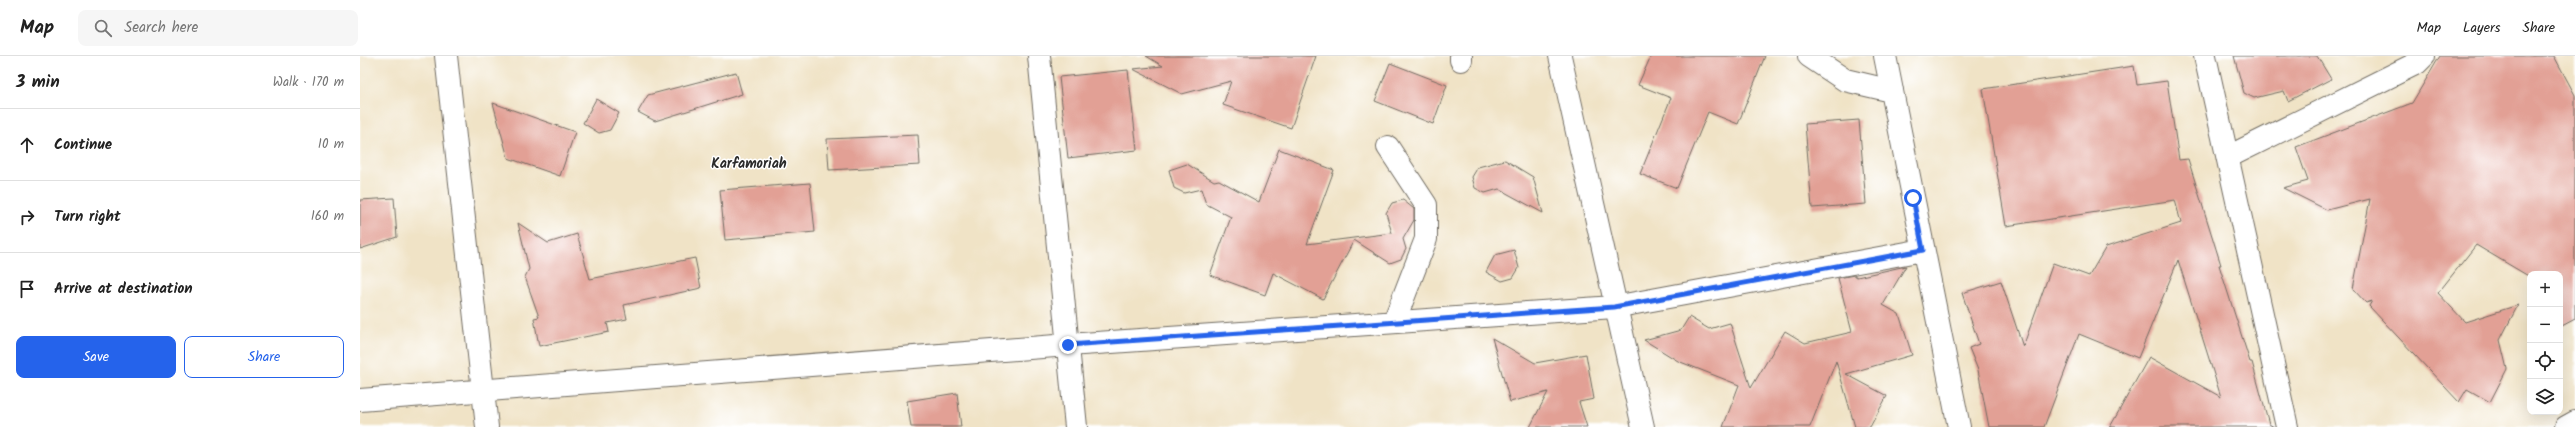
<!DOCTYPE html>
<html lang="en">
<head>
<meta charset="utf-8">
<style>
  :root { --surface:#fff; --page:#f6f6f6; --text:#222; --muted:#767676; --line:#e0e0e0; --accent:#2563eb }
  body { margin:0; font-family:Kalam,sans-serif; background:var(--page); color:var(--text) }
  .controls { position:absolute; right:12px; bottom:12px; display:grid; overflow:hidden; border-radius:8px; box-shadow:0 4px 16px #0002 }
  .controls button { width:36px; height:36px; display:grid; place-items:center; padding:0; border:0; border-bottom:1px solid var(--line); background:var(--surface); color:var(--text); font:20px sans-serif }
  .stop { position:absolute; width:12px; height:12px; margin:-9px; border:3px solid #2563eb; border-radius:50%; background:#fff }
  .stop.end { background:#2563eb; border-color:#fff; box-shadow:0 1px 4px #0008 }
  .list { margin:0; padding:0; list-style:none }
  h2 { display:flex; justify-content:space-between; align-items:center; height:52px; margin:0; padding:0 16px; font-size:17px }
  h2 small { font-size:13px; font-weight:400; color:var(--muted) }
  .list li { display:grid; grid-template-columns:26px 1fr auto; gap:12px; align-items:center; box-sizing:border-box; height:72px; padding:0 16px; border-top:1px solid var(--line) }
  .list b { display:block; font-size:15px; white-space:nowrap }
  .list em { font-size:13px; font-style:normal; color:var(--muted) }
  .actions { display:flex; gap:8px; padding:12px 16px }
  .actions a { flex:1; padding:9px 0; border:1px solid var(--accent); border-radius:8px; text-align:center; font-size:14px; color:var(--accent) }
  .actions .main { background:var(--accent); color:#fff }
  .icon { flex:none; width:22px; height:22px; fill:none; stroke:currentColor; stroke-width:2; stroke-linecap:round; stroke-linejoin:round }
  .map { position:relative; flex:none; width:2215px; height:371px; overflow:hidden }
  header { display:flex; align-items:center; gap:24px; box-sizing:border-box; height:56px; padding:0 20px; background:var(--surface); border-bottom:1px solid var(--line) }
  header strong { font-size:19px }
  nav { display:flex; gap:22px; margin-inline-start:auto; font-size:14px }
  .search { width:280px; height:36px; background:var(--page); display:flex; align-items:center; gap:10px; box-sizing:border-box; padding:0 14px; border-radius:8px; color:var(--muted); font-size:15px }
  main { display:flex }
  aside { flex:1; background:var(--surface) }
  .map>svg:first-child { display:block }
  .building { fill:#e2a095 }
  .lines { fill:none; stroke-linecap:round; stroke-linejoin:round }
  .street-casing { stroke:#706b61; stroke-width:24 }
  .highway-casing { stroke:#706b61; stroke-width:24 }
  .street { stroke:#fff; stroke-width:22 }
  .highway { stroke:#fff; stroke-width:22 }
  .route { stroke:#2563eb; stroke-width:5 }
  .labels { text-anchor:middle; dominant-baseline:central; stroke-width:3; stroke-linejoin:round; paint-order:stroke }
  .district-label { font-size:14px; font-weight:bold; fill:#2b2b2b; stroke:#fff }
</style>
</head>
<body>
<header>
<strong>Map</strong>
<div class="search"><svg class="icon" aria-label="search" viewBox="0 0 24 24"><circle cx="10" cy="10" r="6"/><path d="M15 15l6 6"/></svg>Search here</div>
<nav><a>Map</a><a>Layers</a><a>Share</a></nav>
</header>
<main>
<aside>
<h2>3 min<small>Walk · 170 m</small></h2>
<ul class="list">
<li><svg class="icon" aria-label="ahead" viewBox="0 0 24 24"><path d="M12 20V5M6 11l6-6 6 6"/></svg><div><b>Continue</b></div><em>10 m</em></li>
<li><svg class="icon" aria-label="right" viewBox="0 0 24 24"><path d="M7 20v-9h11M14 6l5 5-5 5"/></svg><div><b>Turn right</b></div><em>160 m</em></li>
<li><svg class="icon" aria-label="arrive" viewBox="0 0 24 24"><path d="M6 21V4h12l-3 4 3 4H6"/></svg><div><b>Arrive at destination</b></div></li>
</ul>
<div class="actions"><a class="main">Save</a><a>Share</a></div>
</aside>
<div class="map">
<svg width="2215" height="371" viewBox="0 0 2215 371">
  <rect width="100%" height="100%" fill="#fff"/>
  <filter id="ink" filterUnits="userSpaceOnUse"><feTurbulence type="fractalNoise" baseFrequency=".025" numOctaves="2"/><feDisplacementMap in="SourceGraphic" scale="8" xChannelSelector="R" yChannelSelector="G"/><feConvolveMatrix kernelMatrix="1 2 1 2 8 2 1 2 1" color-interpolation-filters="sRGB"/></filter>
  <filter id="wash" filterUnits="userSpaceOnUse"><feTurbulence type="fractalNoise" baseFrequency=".012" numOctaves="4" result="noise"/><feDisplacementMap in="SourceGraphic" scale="16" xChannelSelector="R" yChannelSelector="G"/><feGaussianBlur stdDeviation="0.9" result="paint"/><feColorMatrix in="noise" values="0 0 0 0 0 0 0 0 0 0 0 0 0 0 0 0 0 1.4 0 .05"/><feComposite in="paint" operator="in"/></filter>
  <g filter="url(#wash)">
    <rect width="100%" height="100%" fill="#f0e3c6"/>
    <g id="blocks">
      <g class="building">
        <path d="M786,0H956L931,72L863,49L871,25L822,38L773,13L803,10Z"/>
        <path d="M1291,0H1405L1378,68L1348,56L1317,132L1280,118L1311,42L1278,29Z"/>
        <path d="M1874,0H1957L1971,23L1928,45L1924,35L1894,42L1884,37Z"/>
        <path d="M2080,0H2194L2215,39V263L2200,271V218H2170V221L2116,189L2078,237L2105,266L2158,249L2140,284L2147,313L2130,346L2107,333L2099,346L2009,250L2012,245L2006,247L1993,233L2010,143L1967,154L1923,132L1948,125L1936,91L2052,47Z"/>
        <path d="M1030,7L1087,29L1073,68L1015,45Z"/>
        <path d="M1774,10L1777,29L1807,25L1819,104L1828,103L1861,209H1859L1890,306H1892L1909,368L1914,371H1750L1789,301L1861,341L1818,204L1778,302L1719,278L1684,371H1629L1618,314L1609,292L1619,288L1602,237L1641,225L1663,291L1693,207L1729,220L1746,191L1821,167L1815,144L1646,170L1623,33Z"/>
        <path d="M768,14L777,94L708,102L699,21Z"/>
        <path d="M376,16L382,38L295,65L278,56L288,39Z"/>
        <path d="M236,43L259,57L250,74L239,77L223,67Z"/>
        <path d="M133,47L215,76L200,120L148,102Z"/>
        <path d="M1499,64L1506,148L1452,152L1445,68Z"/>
        <path d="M558,79L560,109L469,114L467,83Z"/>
        <path d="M919,93L974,114L947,188L1032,177L1026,157L1032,147L1043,144L1054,153V164L1043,183L1046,193L1041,203L1030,207L994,184L963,243L913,217L905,239L850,219L871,161L846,148L841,133L824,137L814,132L809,114L827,108L854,125L859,124L899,146Z"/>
        <path d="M1145,104L1173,121L1183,157L1139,133L1125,137L1115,132L1112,121L1118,111Z"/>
        <path d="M450,127L455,176L365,184L360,134Z"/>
        <path d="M34,142L37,181L0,193V144Z"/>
        <path d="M158,167L188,187L217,178L230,223L335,202L341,232L264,249L267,263L247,267L249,276L179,290L174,262L179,261L165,221L169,213Z"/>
        <path d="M1154,194L1159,212L1153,222L1142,225L1126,216L1135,199Z"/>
        <path d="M1546,210L1523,249L1539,258L1552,299L1486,318L1527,340L1510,371H1495L1476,305L1450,371H1363L1379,329L1318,305L1284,284L1321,274L1329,261L1349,273L1370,267L1391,332L1425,275L1445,287L1492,276L1478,222L1494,219L1497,221Z"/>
        <path d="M1132,282L1175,307L1226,298L1234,343L1219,346L1227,371H1170L1188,336L1150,346Z"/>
        <path d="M597,337L601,371H551L547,345Z"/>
      </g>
    </g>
  </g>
  <g filter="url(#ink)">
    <use href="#blocks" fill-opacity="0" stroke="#706b61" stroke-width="1"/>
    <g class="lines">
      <defs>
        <g id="street">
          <path d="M86,0L127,371"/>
          <path d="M679,0L716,371"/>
          <path d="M1200,0L1283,371"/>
          <path d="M1449,0L1485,24L1532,35"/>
          <path d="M1525,0L1599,371"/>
          <path d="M1845,0L1927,371"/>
          <path d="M1101,4V0"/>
          <path d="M1028,91L1066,149V183L1034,266"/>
          <path d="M1868,101L2057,7L2064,0"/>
          <path d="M0,344L708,289L1254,251L1563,194"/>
        </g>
        <path id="highway" d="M2206,371L2215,366"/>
      </defs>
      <use href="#street" class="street-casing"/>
      <use href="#highway" class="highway-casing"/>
      <use href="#street" class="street"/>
      <use href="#highway" class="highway"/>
    </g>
  </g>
  <g class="lines" filter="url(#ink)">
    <path class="route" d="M708,289L1254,251L1563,194L1553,142"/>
  </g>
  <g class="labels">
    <g class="district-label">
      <text x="389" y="108">Karfamoriah</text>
    </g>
  </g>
</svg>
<div class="controls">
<button>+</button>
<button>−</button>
<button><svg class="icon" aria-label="locate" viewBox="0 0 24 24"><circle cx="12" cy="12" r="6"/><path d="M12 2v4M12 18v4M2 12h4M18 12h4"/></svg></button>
<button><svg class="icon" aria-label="layers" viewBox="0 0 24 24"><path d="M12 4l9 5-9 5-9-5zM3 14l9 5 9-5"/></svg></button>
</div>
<div class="stop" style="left:1553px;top:142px"></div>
<div class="stop end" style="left:708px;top:289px"></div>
</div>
</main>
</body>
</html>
